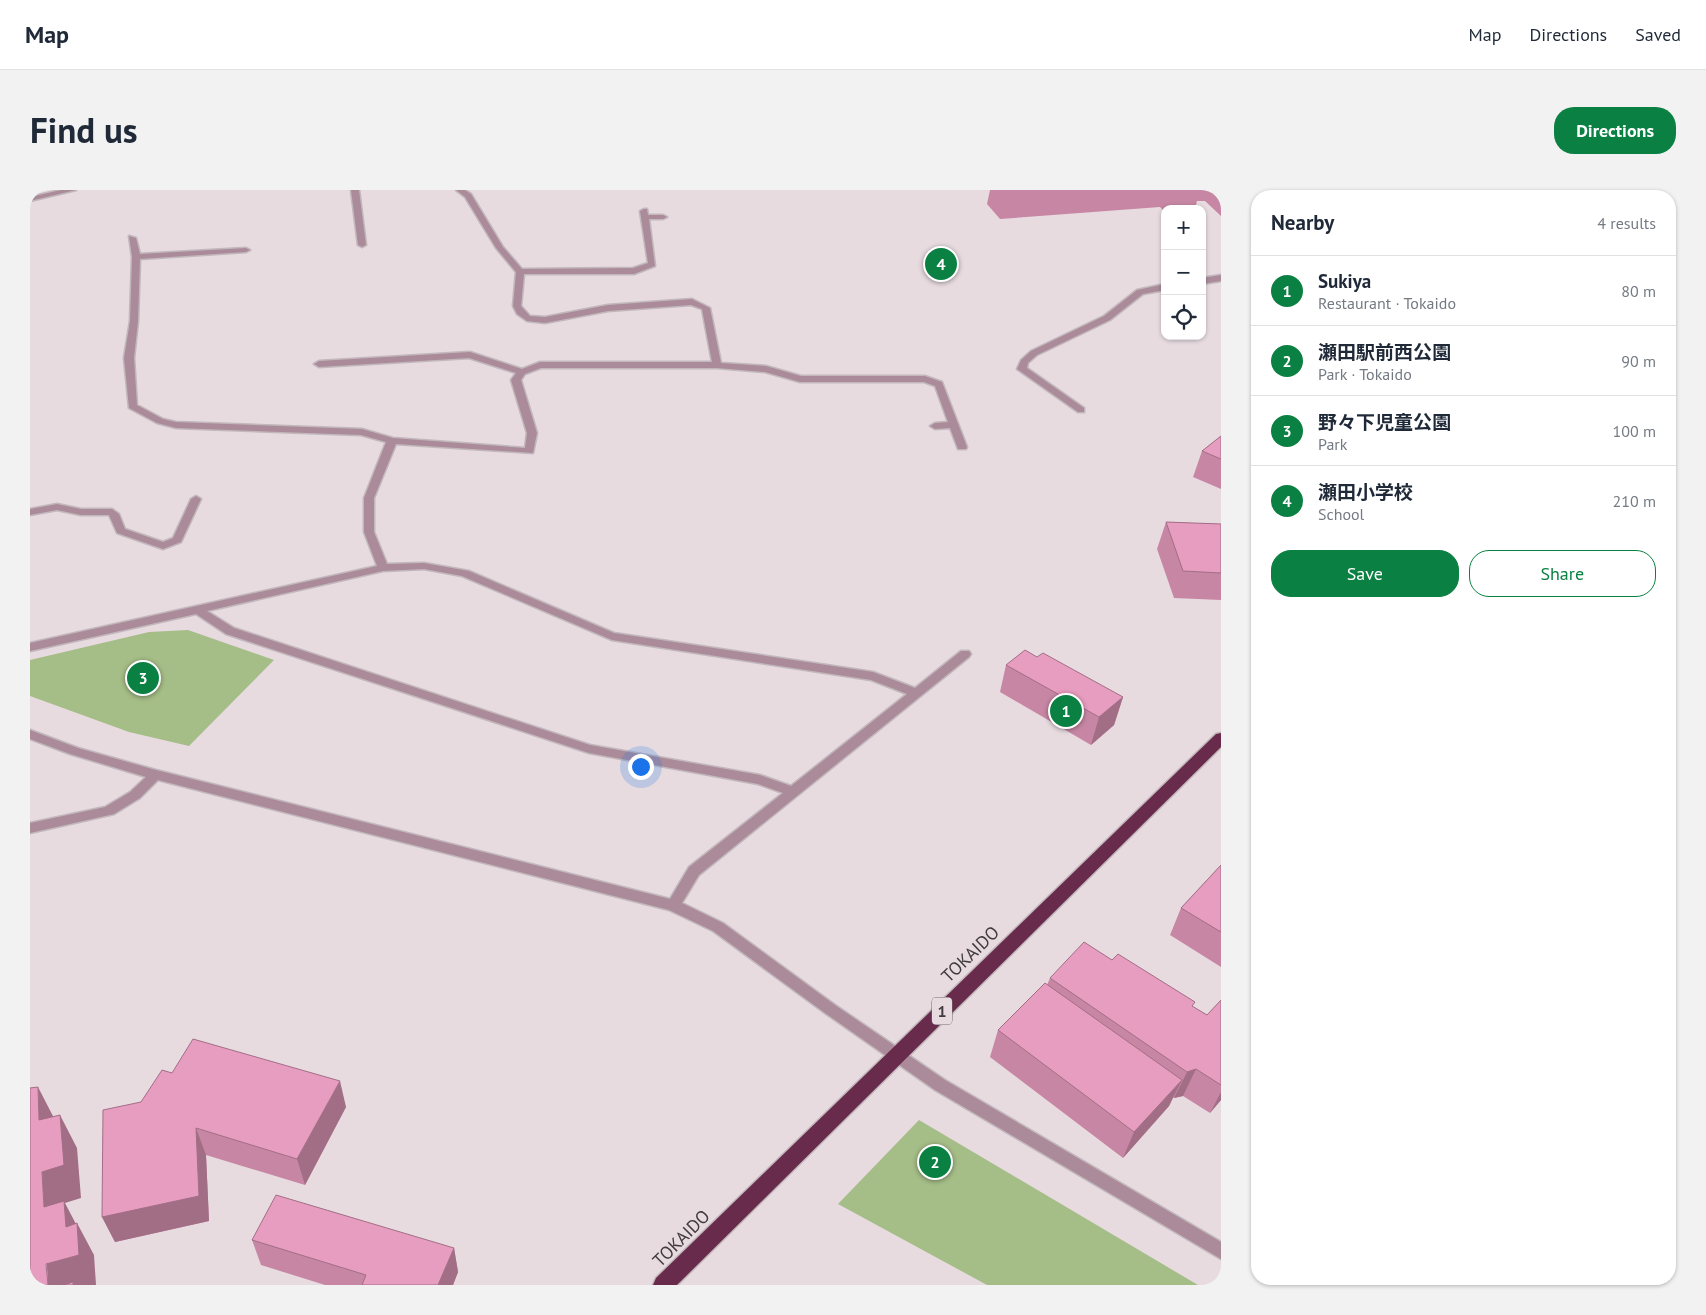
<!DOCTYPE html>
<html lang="en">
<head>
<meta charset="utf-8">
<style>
  :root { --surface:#fff; --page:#f2f2f3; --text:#1f2937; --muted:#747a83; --line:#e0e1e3; --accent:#0b8043 }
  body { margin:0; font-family:"PT Sans","Noto Sans JP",sans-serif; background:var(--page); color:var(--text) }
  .controls { position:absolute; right:15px; top:15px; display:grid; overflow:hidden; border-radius:10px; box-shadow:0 1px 4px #0004 }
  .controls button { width:45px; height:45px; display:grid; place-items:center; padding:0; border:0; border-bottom:1px solid var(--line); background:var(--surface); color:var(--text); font:25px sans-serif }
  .you { position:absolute; left:610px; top:576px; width:18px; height:18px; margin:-12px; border:4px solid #fff; border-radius:50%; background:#1a73e8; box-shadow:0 0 0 8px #1a73e833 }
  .badge { display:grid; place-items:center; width:32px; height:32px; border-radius:50%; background:var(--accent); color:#fff; font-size:16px; font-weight:700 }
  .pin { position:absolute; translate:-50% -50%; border:2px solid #fff; box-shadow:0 1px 5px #0006 }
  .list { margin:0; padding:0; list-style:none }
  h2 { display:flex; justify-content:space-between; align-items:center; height:65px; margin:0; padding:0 20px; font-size:21px }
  h2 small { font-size:16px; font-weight:400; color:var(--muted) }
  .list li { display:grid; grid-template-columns:32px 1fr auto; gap:15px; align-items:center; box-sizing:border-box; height:70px; padding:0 20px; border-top:1px solid var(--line) }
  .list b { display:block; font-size:19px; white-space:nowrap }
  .list p { margin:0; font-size:16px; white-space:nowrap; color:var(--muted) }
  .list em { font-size:16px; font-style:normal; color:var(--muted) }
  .actions { display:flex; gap:10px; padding:15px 20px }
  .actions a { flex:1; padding:11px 0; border:1px solid var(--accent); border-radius:20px; text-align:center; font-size:18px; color:var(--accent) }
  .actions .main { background:var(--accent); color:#fff }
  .icon { flex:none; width:28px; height:28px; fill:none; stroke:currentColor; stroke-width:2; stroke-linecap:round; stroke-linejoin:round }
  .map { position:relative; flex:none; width:1191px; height:1095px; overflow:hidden; border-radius:20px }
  header { display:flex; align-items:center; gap:30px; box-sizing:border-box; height:70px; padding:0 25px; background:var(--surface); border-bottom:1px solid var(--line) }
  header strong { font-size:24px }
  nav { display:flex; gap:28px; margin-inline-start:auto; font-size:18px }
  .intro { display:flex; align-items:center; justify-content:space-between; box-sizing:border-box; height:120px; padding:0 30px }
  h1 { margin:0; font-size:35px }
  .button { padding:12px 22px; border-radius:20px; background:var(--accent); color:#fff; font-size:18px; font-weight:700 }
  main { display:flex; gap:30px; padding:0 30px }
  aside { flex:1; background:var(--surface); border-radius:20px; box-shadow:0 1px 4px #0004 }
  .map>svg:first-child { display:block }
  .green { fill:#a5bd87 }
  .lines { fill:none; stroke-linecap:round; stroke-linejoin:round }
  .minor-casing { stroke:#c2b8bc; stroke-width:3 }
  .highway-casing { stroke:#c2b8bc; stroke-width:3 }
  .minor { fill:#ab8b99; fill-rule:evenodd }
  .highway { fill:#692b4b; fill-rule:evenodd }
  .wall { fill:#c787a4 }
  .shaded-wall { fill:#a26e86 }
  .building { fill:#e79dbf; stroke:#a26e86 }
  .labels { text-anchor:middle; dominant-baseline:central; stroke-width:5; stroke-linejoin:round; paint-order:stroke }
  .shield { fill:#e7dbe0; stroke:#726b6e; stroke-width:1 }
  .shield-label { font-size:16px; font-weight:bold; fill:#403b3d }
  .street-label { font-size:18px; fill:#403b3d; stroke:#e7dbe0 }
</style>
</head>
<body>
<header>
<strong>Map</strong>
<nav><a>Map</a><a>Directions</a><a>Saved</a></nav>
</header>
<div class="intro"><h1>Find us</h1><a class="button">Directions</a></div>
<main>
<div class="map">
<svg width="1191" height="1095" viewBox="0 0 1191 1095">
  <rect width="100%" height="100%" fill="#e7dbe0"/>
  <g class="green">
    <path d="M158,440L244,470L159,556L99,542L0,506V470L119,442Z"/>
    <path d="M889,930L1168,1095H957L808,1014Z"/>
  </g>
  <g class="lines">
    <defs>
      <g id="minor">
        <path d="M31,0H46L0,11V7Z"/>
        <path d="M321,0H329L336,55L332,57L328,55Z"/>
        <path d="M426,0H435L441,4L473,57L492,79L603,78L618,73L610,21L614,19H617L618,25H633L637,27L633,29H619L625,76L604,84H494L491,116L500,126L515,127L578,115L662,109L680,118L691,173L736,176L771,186H895L912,192L937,257L936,259H928L920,238L905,239L900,236L905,233L918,232L905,196L894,192H770L735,182L687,178H511L495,184L491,190L507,243L503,263L366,254L344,308V342L357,374L394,373L439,381L584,443L843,482L885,498L931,461H939L941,464L939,467L669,685L652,713L693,733L805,815L915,890L1191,1052V1069L905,900L795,823L683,741L639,720L128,590L110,608L84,624L0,643V633L75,617L100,602L116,587L40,564L0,549V540L48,558L126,580L640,709L659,677L753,603L728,594L559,563L196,444L166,424L0,461V453L347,376L334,342V308L356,252L331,245L146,238L127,233L99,218L94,168L100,131L102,67L99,46L106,48L110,64L216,58L220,60L216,62L110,69L108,131L104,168L107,215L133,229L146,232L332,239L363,248L495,258L497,243L481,190L486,183L439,168L289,177L284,174L289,171L440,162L492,179L510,172H682L672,119L661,115L578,121L515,133L497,131L487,124L483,116L486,82L466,58L435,7ZM394,379L432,386L582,450L841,490L877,504L761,596L730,585L560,555L204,438L177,421L353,381Z"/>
        <path d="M1191,85V91L1172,94V88Z"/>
        <path d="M1135,94V100L1113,104L1080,130L1007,165L998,173L997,178L1054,218V222H1048L987,179L991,170L1001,161L1074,126L1107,100Z"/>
        <path d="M166,306L171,309L151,352L133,359L87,343L79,325H51L27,320L0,325V319L27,314L51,319H82L89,324L95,339L133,352L143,348L161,309Z"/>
      </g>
      <path id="highway" d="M1191,543V557L647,1095H623L626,1088L1186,544Z"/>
    </defs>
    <use href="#minor" class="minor-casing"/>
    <use href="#highway" class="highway-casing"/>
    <use href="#minor" class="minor"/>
    <use href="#highway" class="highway"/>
  </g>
  <g class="wall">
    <path d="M960,0H1191V26L1175,11H1167L1166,15H1158L1157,19H1135V21H1134L1130,17L970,29L957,14Z"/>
    <path d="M1191,246V299L1163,287L1172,261Z"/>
    <path d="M1136,332L1191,334V410L1144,408L1127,359Z"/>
    <path d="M1007,467L1093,507L1084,535L1061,555L970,502L976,475Z"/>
    <path d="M1191,675V777L1140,745L1151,718Z"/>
    <path d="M1082,770L1177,825L1191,810V910L1180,923L1153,906L1144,908L1143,907L1139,916L1093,968L960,867L968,840L1017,795L1020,788Z"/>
    <path d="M142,883L316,917L275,995L176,965L179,1031L85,1052L72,1027L111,912Z"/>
    <path d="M222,1050L424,1058L428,1082L423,1095H295L231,1075Z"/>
  </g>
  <g class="shaded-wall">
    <path d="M1093,507L1084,535L1061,555L1069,527Z"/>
    <path d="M1166,879L1153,906L1144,908L1157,882Z"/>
    <path d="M1152,890L1139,916L1093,968L1104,942Z"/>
    <path d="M310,891L316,917L275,995L267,969Z"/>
    <path d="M8,897L25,930H9Z"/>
    <path d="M1191,902V910L1180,923Z"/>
    <path d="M30,925L47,958L51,1008L35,1013L47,1036V1033L64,1065L66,1095H18L12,982Z"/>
    <path d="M166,938L176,965L179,1031L85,1052L72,1027Z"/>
    <path d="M424,1058L428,1082L423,1095H408Z"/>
  </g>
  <g class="building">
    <path d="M1191,246V269L1172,261Z"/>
    <path d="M1136,332L1191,334V383L1153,381Z"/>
    <path d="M995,460L1007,467L1013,463L1093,507L1069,527L976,475Z"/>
    <path d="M1191,675V742L1151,718Z"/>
    <path d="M1054,752L1082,770L1088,764L1165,812L1162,816L1177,825L1191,810V895L1166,879L1157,882L1020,788Z"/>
    <path d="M1015,793L1152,890L1104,942L968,840Z"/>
    <path d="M163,849L310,891L267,969L166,938L169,1006L72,1027L73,920L111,912L132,880L142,883Z"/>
    <path d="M8,897L9,930L30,925L34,975L12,982L14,1017L34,1011L36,1037L47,1033L49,1065L16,1074L18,1095H0V898Z"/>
    <path d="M246,1005L424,1058L408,1095H332L336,1085L222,1050Z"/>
    <path d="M43,1092V1095H34Z"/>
  </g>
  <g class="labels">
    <rect class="shield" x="902" y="807.5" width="20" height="27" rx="4"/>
    <g class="shield-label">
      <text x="912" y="821">1</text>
    </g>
    <g class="street-label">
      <text transform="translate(940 764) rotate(-44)">TOKAIDO</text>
      <text transform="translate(651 1048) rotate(-45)">TOKAIDO</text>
    </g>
  </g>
</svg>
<div class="controls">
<button>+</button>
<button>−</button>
<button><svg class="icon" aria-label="locate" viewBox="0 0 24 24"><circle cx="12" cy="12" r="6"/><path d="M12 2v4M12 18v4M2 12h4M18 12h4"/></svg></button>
</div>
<div class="you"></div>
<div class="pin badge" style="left:1036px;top:521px">1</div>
<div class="pin badge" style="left:905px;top:972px">2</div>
<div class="pin badge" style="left:113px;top:488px">3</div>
<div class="pin badge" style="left:911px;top:74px">4</div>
</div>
<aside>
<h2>Nearby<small>4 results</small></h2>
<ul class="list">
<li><span class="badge">1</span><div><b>Sukiya</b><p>Restaurant · Tokaido</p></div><em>80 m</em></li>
<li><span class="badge">2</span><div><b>瀬田駅前西公園</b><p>Park · Tokaido</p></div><em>90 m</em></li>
<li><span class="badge">3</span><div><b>野々下児童公園</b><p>Park</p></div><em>100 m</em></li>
<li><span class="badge">4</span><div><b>瀬田小学校</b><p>School</p></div><em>210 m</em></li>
</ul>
<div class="actions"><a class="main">Save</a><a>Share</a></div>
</aside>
</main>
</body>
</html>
